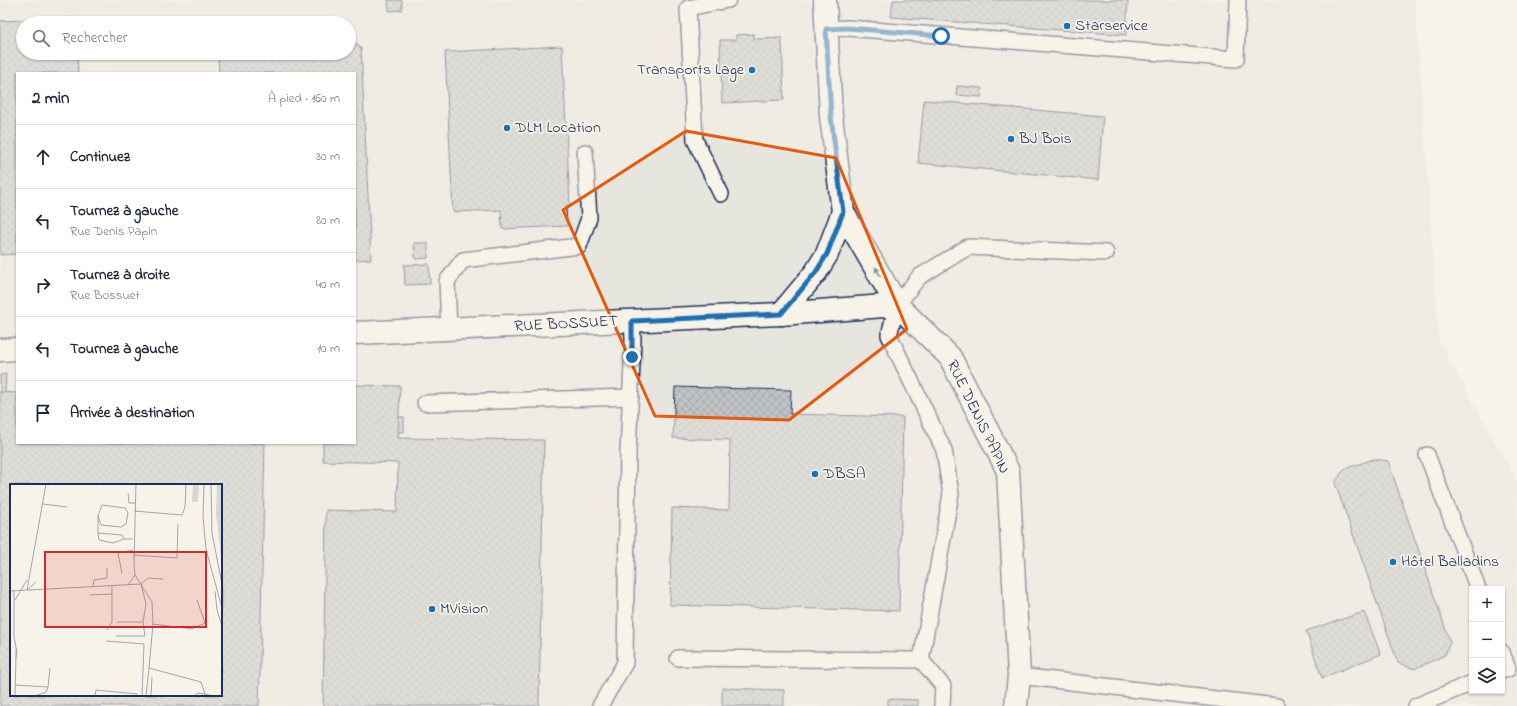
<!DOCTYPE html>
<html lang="fr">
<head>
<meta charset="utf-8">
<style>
  :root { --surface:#fff; --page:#f6f6f7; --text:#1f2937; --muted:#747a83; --line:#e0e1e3 }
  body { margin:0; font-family:"Indie Flower",sans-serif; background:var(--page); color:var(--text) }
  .controls { position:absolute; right:12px; bottom:12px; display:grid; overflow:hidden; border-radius:0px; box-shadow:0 1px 3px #0004 }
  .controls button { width:36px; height:36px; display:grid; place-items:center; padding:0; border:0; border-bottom:1px solid var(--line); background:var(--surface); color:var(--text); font:20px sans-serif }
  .stop { position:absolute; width:12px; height:12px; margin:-9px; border:3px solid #1f6fb2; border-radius:50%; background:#fff }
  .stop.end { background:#1f6fb2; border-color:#fff; box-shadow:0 1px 4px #0008 }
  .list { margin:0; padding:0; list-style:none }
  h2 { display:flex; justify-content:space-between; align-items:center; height:52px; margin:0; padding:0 16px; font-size:17px }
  h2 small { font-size:13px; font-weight:400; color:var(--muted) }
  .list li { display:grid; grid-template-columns:26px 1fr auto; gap:12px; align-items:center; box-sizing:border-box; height:64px; padding:0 16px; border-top:1px solid var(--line) }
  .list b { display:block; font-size:15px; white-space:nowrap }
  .list p { margin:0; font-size:13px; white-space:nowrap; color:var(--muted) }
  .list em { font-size:13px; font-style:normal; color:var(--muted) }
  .icon { flex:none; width:22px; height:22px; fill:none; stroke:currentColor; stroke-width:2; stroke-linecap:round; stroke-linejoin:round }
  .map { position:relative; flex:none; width:1517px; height:706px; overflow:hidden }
  .search { position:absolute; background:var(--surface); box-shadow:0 1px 3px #0004; left:16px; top:16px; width:340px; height:44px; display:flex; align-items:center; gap:10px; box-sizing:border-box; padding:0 14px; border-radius:22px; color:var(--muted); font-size:15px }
  .panel { position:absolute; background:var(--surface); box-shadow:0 1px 3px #0004; left:16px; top:72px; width:340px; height:372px; border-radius:0px }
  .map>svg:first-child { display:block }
  .built { fill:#e6e5de; fill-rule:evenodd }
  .building { fill:url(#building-cross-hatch); stroke:#1b2f5e; fill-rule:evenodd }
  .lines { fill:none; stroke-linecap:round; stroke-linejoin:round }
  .service-casing { stroke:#1b2f5e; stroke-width:18 }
  .minor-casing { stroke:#1b2f5e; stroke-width:25 }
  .service { stroke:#f7f3e8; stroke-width:15 }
  .minor { stroke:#f7f3e8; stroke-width:22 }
  .oneway { fill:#8991a3 }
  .route { stroke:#1f6fb2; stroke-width:5 }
  .marked { fill:none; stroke:#e8590c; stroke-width:3; stroke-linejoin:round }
  .poi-dot { fill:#1f6fb2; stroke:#f7f3e8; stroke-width:1.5 }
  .labels { text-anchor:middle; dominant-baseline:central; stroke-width:3.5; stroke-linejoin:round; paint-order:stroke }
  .poi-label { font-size:16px; fill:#1b2f5e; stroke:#f7f3e8; text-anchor:start }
  .street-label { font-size:16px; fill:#1b2f5e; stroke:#f7f3e8 }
  .inset-road { fill:none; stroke:#9fa5b1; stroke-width:1 }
  .view { fill:#d62828; fill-opacity:0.15; stroke:#d62828; stroke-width:2 }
  .inset-edge { fill:none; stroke:#1b2f5e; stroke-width:2 }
</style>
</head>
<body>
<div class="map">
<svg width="1517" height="706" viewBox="0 0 1517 706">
  <defs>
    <pattern id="building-cross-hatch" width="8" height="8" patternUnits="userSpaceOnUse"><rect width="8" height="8" fill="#c0c3c5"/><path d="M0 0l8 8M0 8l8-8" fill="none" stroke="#a4a8ac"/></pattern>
  </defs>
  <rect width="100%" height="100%" fill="#f7f3e8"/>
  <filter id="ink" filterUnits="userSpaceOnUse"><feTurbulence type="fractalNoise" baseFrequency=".025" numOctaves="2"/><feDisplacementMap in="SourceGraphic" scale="8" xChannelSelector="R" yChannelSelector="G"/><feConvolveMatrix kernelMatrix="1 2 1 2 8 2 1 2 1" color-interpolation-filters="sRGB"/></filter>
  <g filter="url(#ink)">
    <path class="built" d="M0,0H1415L1439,341L1517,481V706H0ZM23,23H349V53H23ZM17,73H355V443H17ZM11,485H221V695H11ZM1472,589H1502V691H1472Z"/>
    <g class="building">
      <path d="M388,0H402V10L389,11Z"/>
      <path d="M893,0H1128L1126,35L891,17Z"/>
      <path d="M75,18V23H23V53H77L78,73H17V254L0,255V21Z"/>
      <path d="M754,34V39L782,38L784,100L722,103L720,40H736V35Z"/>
      <path d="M354,44H358L359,48H361L371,259L355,260V73H219L218,55L255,53H349V49L354,48Z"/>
      <path d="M562,46L570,205H566L567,226L502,229L501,210L453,212L445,52Z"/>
      <path d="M957,86L982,88L981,97L956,95Z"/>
      <path d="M924,100L1103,116L1098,180L918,163Z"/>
      <path d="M414,243H428V258L415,259Z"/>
      <path d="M429,264L430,284L405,285L404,265Z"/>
      <path d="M6,374L5,393L0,392V375Z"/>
      <path d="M355,385L400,386L398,438L544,440L539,706H323L326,510L397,512L398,463L323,461V443H355Z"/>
      <path d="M675,387L791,390L790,414L903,417L899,611L670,605L672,508L729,510L730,440L673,438Z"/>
      <path d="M0,392L17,393V443H265L259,706H0ZM11,485H221V695H11Z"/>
      <path d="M399,417H404V432H398Z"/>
      <path d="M1374,459L1388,461L1450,642L1445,655L1414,669L1398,663L1335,483L1344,469Z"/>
      <path d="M1364,612L1381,654L1322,678L1306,631Z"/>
      <path d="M722,688L784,690V706H722Z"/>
      <path d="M888,699L918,700V706H888Z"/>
    </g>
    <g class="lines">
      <defs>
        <g id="service">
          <path d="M826,29L848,28L1236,59L1238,0"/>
          <path d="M721,194L695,140L688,8L728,0"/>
          <path d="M449,329L447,281L463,260L579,246L589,218L585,152"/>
          <path d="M425,403L631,397"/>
          <path d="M1427,455L1478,589"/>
          <path d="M1502,652L1508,669L1502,671"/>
          <path d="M678,658L921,660"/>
          <path d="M1019,676L1277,706"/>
          <path d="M600,706L625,663L628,453L633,340L632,321"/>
          <path d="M942,706L943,686L921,660L951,494L944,450L889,335L897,305L919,277L968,247L1106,253"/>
          <path d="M1416,706L1472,683"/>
        </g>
        <g id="minor">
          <path d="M825,0L831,116L843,212L897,305L950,357L1008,471L1019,676L1016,706"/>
          <path d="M781,314L816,272L827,254L843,212"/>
          <path d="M355,333L781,314L897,305"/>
          <path d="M0,350L17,349"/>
        </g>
      </defs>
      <use href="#service" class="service-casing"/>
      <use href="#minor" class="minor-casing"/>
      <use href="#service" class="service"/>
      <use href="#minor" class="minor"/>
    </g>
    <defs><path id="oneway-solid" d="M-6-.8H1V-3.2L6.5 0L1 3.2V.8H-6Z"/></defs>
    <use class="oneway" href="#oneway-solid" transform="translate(878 272) rotate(-120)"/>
  </g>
  <g class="lines" filter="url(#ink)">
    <path class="route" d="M632,357V321L781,314L816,272L827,254L843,212L831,116L826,29L848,28L941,36"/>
  </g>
  <path d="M0 0H1517V706H0ZM686,131L836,158L907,329L789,420L655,416L563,210Z" fill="#f7f3e8" fill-opacity=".55" fill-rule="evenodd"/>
  <path class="marked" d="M686,131L836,158L907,329L789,420L655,416L563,210Z"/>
  <g class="poi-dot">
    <circle cx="1067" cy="26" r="4"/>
    <circle cx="752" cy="70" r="4"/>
    <circle cx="507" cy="128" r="4"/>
    <circle cx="1011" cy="139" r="4"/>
    <circle cx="815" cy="474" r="4"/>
    <circle cx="1393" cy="562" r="4"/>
    <circle cx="432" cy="609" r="4"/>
  </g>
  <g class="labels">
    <g class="poi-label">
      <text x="1075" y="26">Starservice</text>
      <text x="744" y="70" text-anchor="end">Transports Lage</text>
      <text x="515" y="128">DLM Location</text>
      <text x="1019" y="139">BJ Bois</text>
      <text x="823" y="474">DBSA</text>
      <text x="1401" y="562">Hôtel Balladins</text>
      <text x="440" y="609">MVision</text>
    </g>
    <g class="street-label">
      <text transform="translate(566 324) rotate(-3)">RUE BOSSUET</text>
      <text transform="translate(978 417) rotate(64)">RUE DENIS PAPIN</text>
    </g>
  </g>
  <g transform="translate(10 484)">
    <rect width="212" height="212" fill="#f7f3e8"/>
    <path d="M183,0H189L188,18H182Z" fill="#d7d6d4"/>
    <path d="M207,0H212V83L206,29Z" fill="#d7d6d4"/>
    <path class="inset-road" d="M126,0L124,80L125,91L142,118L143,140L139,184L191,198L195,210M194,0L193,33L196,65L212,124M201,0L202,49L212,100M118,9L119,19H125M33,20L57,23M92,21L115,24L118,29L116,40L111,43L91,41L88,32ZM124,27L172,31L175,23L176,0M88,32V49L112,51L114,55H123M88,49L89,56L103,59L114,55M123,71L167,74L168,40M112,89L108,69L123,66M118,101L125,91M83,103L84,96L97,94V84M4,106V153L7,168L6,174V165M17,106L36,0M17,106L26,98M0,107L131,100M205,107L207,126L212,142M80,111L102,110M5,116L17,96M107,138H133M143,140L182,145L195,139L187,116M97,146L102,138V102M106,152H135L133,138L136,120L131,100L138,94L153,95M96,157L134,160L132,212M0,166V212M5,201L38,203L40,184M5,212L6,174M25,212L36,208L38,203M85,212L86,206L127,210V212M136,212L139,184M141,212L142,193M184,212L188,209L205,212"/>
    <path class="view" d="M35,68H196V143H35Z"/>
    <rect width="212" height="212" class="inset-edge"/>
  </g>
</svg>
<div class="controls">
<button>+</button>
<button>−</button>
<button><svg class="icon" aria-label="layers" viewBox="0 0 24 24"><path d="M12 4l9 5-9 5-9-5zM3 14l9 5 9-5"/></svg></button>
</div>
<div class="stop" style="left:941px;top:36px"></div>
<div class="stop end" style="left:632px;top:357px"></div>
<div class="search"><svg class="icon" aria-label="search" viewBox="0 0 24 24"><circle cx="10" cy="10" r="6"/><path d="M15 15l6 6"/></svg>Rechercher</div>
<section class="panel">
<h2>2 min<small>À pied · 160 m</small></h2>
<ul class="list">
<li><svg class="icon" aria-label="ahead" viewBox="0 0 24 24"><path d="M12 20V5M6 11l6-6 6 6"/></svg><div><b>Continuez</b></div><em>30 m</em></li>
<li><svg class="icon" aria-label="left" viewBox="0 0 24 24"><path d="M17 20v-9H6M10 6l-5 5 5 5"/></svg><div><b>Tournez à gauche</b><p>Rue Denis Papin</p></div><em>80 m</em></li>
<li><svg class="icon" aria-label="right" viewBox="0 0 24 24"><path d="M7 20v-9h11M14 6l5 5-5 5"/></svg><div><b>Tournez à droite</b><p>Rue Bossuet</p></div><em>40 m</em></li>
<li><svg class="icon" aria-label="left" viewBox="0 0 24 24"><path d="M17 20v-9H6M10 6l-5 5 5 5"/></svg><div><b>Tournez à gauche</b></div><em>10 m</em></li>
<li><svg class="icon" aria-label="arrive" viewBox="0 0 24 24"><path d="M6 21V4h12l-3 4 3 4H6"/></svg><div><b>Arrivée à destination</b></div></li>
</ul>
</section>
</div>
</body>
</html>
